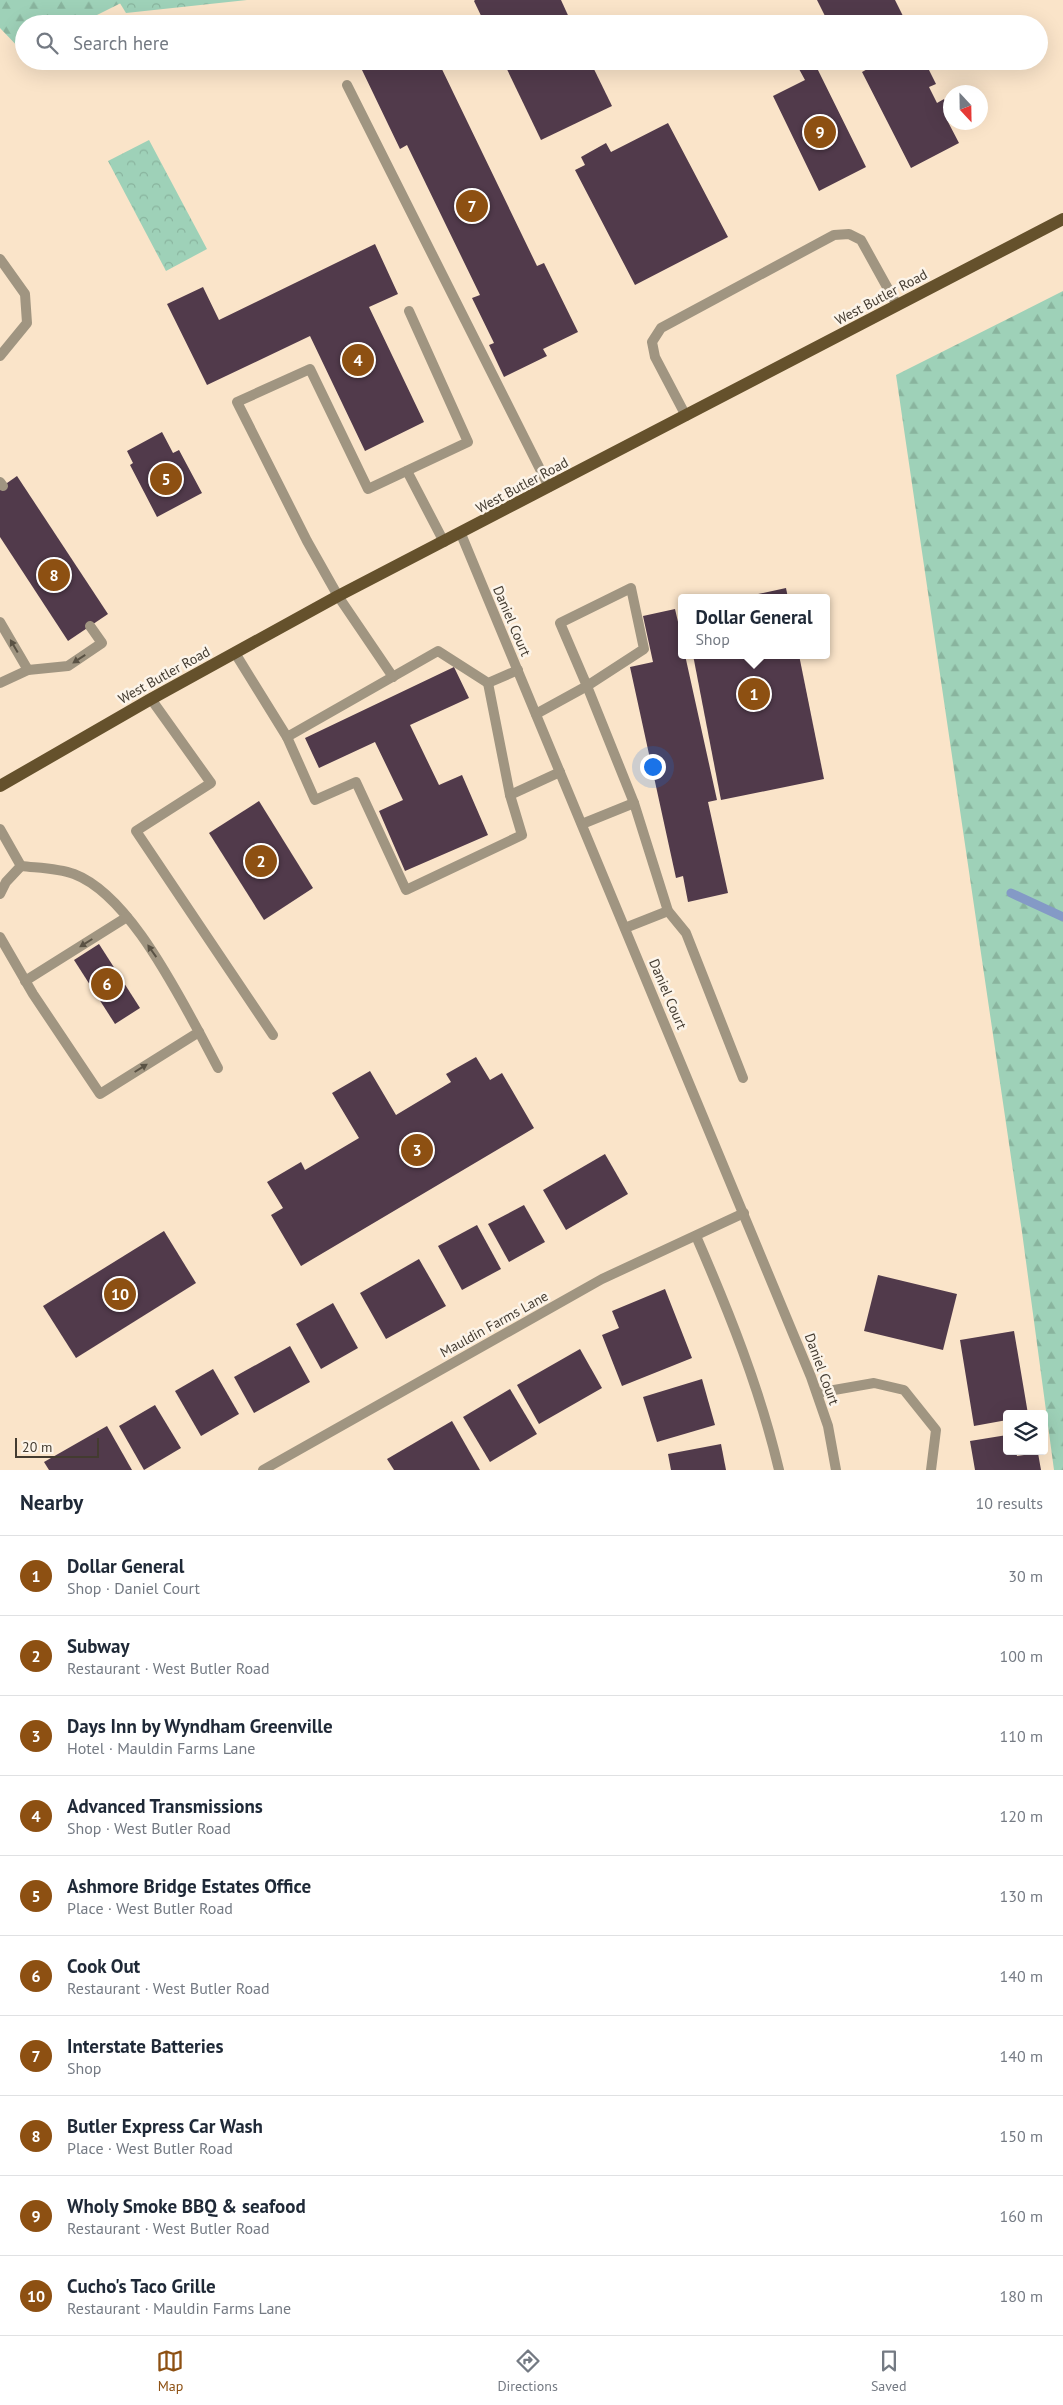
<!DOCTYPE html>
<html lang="en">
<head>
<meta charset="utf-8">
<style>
  :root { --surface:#fff; --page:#f2f2f3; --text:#1f2937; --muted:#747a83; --line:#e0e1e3; --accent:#8d5012 }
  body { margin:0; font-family:"PT Sans",sans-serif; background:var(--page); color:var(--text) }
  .controls { position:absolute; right:15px; bottom:15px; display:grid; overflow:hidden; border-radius:5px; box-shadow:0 5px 20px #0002 }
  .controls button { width:45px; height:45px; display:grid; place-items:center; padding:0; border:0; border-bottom:1px solid var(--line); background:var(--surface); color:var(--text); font:25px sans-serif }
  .compass { position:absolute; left:943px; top:85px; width:45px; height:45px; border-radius:50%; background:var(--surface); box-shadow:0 5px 20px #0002; rotate:158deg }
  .scale { position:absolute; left:15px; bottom:12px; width:84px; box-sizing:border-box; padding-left:5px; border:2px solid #433b30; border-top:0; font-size:14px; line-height:18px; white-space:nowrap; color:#433b30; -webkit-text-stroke:4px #fcf4e9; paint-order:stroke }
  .you { position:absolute; left:652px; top:766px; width:18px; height:18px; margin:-12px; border:4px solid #fff; border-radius:50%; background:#1a73e8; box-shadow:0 0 0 8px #1a73e833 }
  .badge { display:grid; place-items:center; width:32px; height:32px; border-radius:50%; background:var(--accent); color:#fff; font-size:16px; font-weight:700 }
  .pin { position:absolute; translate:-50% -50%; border:2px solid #fff; box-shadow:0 1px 5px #0006 }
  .popup { position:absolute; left:678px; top:594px; width:152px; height:65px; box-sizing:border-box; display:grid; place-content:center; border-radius:5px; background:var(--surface); filter:drop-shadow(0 1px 4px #0005); font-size:16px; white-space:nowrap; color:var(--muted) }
  .popup b { font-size:19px; color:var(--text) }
  .popup::after { content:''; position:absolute; left:50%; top:100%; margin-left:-10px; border:10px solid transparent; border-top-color:var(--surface) }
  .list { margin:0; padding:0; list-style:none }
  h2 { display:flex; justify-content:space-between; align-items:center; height:65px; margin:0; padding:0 20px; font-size:21px }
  h2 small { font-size:16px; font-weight:400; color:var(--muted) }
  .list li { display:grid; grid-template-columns:32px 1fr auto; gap:15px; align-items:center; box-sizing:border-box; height:80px; padding:0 20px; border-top:1px solid var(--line) }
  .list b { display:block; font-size:19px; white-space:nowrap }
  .list p { margin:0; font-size:16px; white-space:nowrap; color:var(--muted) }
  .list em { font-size:16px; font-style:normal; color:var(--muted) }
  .icon { flex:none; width:28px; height:28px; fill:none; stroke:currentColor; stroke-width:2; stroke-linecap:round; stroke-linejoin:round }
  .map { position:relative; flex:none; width:1063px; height:1470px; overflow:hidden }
  .search { position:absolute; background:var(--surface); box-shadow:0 5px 20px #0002; left:15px; right:15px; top:15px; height:55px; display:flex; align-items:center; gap:12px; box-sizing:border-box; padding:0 18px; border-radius:28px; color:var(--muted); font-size:19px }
  .sheet { height:865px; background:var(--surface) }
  nav { display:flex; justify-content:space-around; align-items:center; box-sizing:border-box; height:70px; border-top:1px solid var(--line); background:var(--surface); font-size:14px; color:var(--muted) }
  nav a { display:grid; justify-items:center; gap:2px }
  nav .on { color:var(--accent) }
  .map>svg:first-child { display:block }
  .forest { fill:url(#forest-firs) }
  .park { fill:url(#park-crowns) }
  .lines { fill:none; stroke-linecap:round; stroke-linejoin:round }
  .stream { stroke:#849ac6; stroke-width:9 }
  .building { fill:#513a4b }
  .lane { stroke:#a09581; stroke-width:10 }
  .street { stroke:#a09581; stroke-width:10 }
  .primary { stroke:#65512c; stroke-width:12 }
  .oneway { fill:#5a5244 }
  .labels { text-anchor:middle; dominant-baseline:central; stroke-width:5; stroke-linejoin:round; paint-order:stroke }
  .street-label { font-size:14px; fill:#433b30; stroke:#fcf4e9 }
</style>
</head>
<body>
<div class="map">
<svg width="1063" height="1470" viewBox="0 0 1063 1470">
  <defs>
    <pattern id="forest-firs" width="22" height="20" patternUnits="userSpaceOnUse" patternTransform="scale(1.25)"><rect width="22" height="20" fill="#9ed1b8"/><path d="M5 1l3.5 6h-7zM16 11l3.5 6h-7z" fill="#89b49e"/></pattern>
    <pattern id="park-crowns" width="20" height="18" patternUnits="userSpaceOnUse" patternTransform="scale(1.25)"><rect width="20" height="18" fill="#9ed1b8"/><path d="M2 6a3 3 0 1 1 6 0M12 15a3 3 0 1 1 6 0" fill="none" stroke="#89b49e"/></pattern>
  </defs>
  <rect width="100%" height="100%" fill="#fae4c9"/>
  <g class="forest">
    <path d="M0,0H127L79,24H24L22,51L0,28Z"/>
    <path d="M1063,291V1470H1054L1022,1232L896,375Z"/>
  </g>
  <g class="park">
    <path d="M118,0H247L126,13Z"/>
    <path d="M149,140L207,249L166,271L108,161Z"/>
  </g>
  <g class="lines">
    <path class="stream" d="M1011,893L1063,917"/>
  </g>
  <g class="building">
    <path d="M475,0H561L572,24H485L474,1Z"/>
    <path d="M817,0H895L907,24H829Z"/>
    <path d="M380,61H438L537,266L544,263L578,332L543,349L547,356L504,377L489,345L494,343L472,298L480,295L407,145L400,149L362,70Z"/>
    <path d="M503,61H590L612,106L541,140Z"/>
    <path d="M882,61H918L923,70L928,68L936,84L929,87L937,103L944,99L950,112V117L947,120L959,143L911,168L862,72Z"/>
    <path d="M814,62L866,167L819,191L773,96L805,80L799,69Z"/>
    <path d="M668,123L728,237L635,285L575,170L585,165L581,157L606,143L611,152Z"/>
    <path d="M375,244L398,294L369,307L424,422L365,451L310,336L207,385L167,304L203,287L219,320Z"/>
    <path d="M162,432L173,453L179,450L202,493L157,517L130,465L133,463L127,451Z"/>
    <path d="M17,476L108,614L68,641L0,537V488Z"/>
    <path d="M786,588L788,598H744V597Z"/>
    <path d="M675,609L682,639V655H685L717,800L708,802L728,893L688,902L683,876L676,878L630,667L653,662L643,616Z"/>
    <path d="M693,655H799L824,779L721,800Z"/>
    <path d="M454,667L469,698L410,725L439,785L462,775L488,835L405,871L379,811L403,800L375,742L319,768L305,738Z"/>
    <path d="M259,801L313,888L264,920L209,833Z"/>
    <path d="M99,944L140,1008L115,1024L74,960Z"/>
    <path d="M476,1057L490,1080L502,1073L534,1128L301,1266L271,1215L283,1208L267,1182L301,1162L305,1170L359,1138L332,1093L370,1071L396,1115L451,1082L446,1074Z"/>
    <path d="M605,1154L628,1194L566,1230L543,1190Z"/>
    <path d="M524,1205L545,1242L509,1262L488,1224Z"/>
    <path d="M477,1225L501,1269L462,1290L438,1246Z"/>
    <path d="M164,1231L196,1283L76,1358L43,1306Z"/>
    <path d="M419,1259L446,1306L386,1339L360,1293Z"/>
    <path d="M878,1275L957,1294L943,1350L864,1331Z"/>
    <path d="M665,1289L692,1358L622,1386L602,1335L619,1328L612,1311Z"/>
    <path d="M333,1303L358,1348L321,1369L296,1324Z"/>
    <path d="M1014,1331L1028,1414H1007V1420L974,1426L960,1340Z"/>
    <path d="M290,1346L310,1382L254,1413L234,1377Z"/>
    <path d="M580,1349L602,1388L539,1424L517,1385Z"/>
    <path d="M213,1369L239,1414L201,1436L175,1391Z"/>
    <path d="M702,1379L715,1425L657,1442L643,1397Z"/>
    <path d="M510,1389L537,1434L490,1462L463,1417Z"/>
    <path d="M155,1405L181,1448L144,1470L119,1426Z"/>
    <path d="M452,1421L480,1470H394L387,1459Z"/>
    <path d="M107,1426L132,1470H49L44,1462Z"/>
    <path d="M1007,1435V1451H1016L1017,1456L1038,1453L1041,1470H975L970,1441Z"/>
    <path d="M721,1444L726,1470H671L668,1454Z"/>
  </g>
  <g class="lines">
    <g class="lane">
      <path d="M347,85L549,487"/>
      <path d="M686,416L655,357L652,342L661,328L834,235L849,234L861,240L897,305"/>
      <path d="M407,471L444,542"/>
      <path d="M0,482L3,486"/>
      <path d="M0,622L28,670"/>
      <path d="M235,653L287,737L438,651L488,683L518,670"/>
      <path d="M393,677L338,596L307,541L237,402L310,369L368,489L468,442L409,311"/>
      <path d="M0,683L28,670L68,666L102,643L90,626"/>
      <path d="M488,683L510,795"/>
      <path d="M151,699L211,783L136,831L273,1035"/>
      <path d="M536,714L587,686L560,623L631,588L644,649L587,686L634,803L668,911L686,933L743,1078"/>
      <path d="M287,737L315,800L356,782L406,890L522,835L510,795L560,772"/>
      <path d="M582,824L634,803"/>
      <path d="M0,829L21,866L6,882L0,894"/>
      <path d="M625,928L668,911"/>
      <path d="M0,937L33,994L100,1094L199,1032C173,985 127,894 74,874C58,868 39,868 21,866"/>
      <path d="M25,981L127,917"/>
      <path d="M199,1032L218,1068"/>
      <path d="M696,1236C729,1312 760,1389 779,1470"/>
      <path d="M817,1393L874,1383L904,1390L936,1430L931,1470"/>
    </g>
    <g class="street">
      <path d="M0,259L25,294L27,323L0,356"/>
      <path d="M461,534L811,1377L828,1426L836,1470"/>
      <path d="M263,1470L602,1279L744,1213"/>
    </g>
    <path class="primary" d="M0,786L151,699L338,596L1063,219"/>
  </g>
  <defs><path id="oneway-solid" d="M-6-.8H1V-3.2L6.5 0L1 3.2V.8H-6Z" transform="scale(1.25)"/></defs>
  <g class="oneway">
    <use href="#oneway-solid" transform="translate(14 646) rotate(-120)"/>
    <use href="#oneway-solid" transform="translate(79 659) rotate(147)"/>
    <use href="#oneway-solid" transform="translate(86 943) rotate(148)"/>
    <use href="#oneway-solid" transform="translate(152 951) rotate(-125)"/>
    <use href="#oneway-solid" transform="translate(141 1068) rotate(-32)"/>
  </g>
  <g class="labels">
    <g class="street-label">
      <text transform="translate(881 297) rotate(-28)">West Butler Road</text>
      <text transform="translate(522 485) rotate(-28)">West Butler Road</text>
      <text transform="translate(512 621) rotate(67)">Daniel Court</text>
      <text transform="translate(164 675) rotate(-29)">West Butler Road</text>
      <text transform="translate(668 994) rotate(67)">Daniel Court</text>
      <text transform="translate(494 1324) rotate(-29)">Mauldin Farms Lane</text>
      <text transform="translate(822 1369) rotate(70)">Daniel Court</text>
    </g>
  </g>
</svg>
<div class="controls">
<button><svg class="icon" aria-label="layers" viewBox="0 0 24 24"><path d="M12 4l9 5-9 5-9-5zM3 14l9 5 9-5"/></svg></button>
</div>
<svg class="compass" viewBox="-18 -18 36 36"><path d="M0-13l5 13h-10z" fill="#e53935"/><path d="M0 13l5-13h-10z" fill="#747a83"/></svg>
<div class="scale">20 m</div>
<div class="you"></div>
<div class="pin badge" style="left:754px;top:694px">1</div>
<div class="popup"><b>Dollar General</b>Shop</div>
<div class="pin badge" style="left:261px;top:861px">2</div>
<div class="pin badge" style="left:417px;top:1150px">3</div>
<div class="pin badge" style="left:358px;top:360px">4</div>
<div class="pin badge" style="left:166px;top:479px">5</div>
<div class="pin badge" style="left:107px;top:984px">6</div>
<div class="pin badge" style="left:472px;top:206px">7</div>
<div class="pin badge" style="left:54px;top:575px">8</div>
<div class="pin badge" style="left:820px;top:132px">9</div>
<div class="pin badge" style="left:120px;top:1294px">10</div>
<div class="search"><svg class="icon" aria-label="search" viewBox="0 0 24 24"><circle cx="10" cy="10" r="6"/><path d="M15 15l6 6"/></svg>Search here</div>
</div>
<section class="sheet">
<h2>Nearby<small>10 results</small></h2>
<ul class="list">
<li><span class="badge">1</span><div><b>Dollar General</b><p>Shop · Daniel Court</p></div><em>30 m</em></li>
<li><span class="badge">2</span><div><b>Subway</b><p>Restaurant · West Butler Road</p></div><em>100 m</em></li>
<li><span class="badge">3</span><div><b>Days Inn by Wyndham Greenville</b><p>Hotel · Mauldin Farms Lane</p></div><em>110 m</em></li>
<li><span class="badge">4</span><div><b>Advanced Transmissions</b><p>Shop · West Butler Road</p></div><em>120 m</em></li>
<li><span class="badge">5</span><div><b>Ashmore Bridge Estates Office</b><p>Place · West Butler Road</p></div><em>130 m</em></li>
<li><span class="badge">6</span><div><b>Cook Out</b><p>Restaurant · West Butler Road</p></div><em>140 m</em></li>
<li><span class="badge">7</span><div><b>Interstate Batteries</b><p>Shop</p></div><em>140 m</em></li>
<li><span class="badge">8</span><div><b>Butler Express Car Wash</b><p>Place · West Butler Road</p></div><em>150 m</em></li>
<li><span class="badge">9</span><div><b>Wholy Smoke BBQ &amp; seafood</b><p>Restaurant · West Butler Road</p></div><em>160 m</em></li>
<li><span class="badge">10</span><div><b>Cucho's Taco Grille</b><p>Restaurant · Mauldin Farms Lane</p></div><em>180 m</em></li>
</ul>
</section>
<nav>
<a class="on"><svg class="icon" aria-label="map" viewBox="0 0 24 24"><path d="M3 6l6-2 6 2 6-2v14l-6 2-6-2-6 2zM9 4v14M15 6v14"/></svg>Map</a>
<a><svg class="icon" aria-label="directions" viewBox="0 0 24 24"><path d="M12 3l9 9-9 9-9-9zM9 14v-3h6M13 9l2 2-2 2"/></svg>Directions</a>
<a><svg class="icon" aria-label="saved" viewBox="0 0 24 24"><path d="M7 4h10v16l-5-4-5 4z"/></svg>Saved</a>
</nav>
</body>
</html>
